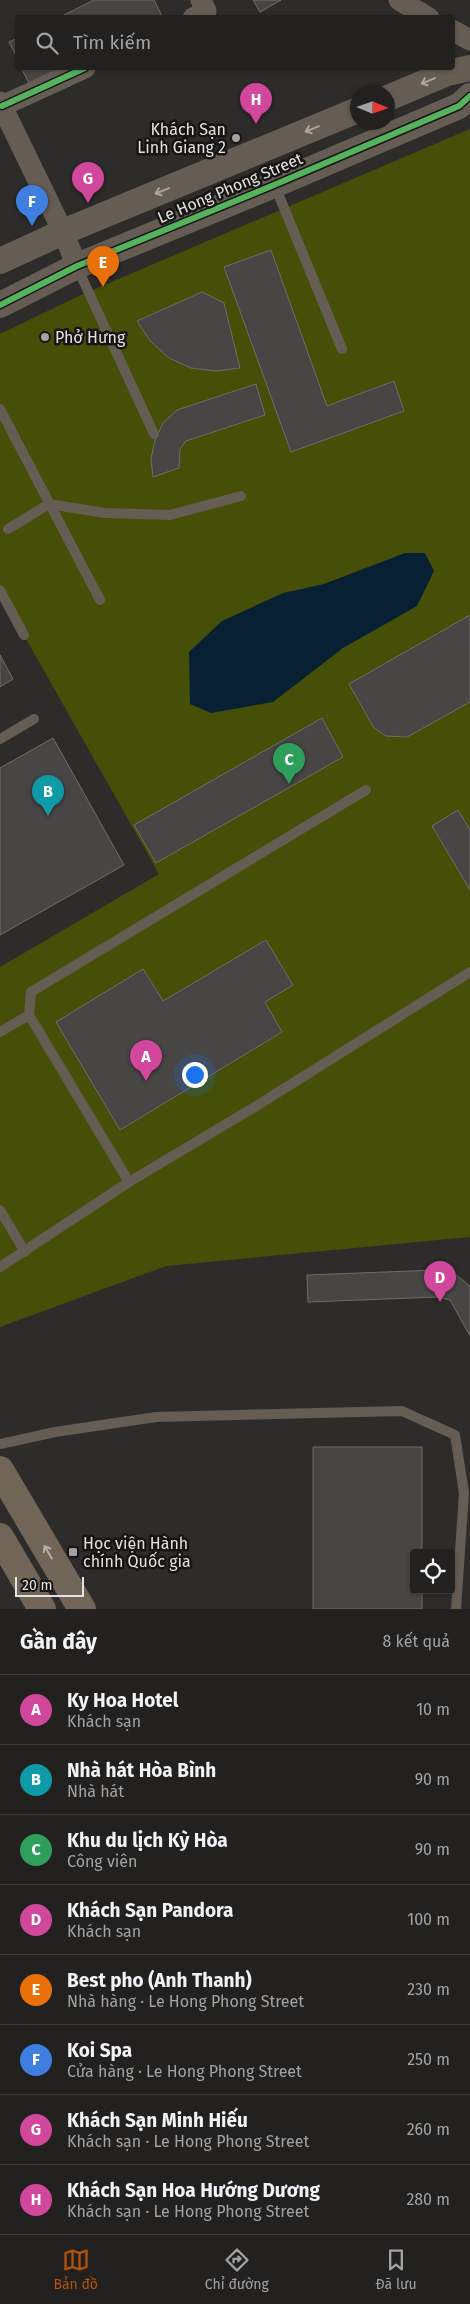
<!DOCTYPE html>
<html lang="vi">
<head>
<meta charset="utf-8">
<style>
  :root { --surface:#222120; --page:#2e2e2d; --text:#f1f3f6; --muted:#a2a3a5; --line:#3f3e3e; --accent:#b45309 }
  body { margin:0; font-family:"Fira Sans",sans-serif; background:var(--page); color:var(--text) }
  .controls { position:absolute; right:15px; bottom:15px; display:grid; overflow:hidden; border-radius:5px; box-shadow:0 1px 4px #0004 }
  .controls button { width:45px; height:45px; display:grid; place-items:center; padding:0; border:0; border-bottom:1px solid var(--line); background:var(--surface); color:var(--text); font:25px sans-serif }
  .compass { position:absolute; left:350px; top:85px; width:45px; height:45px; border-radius:50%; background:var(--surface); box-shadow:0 1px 4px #0004; rotate:92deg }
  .scale { position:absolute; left:15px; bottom:12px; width:69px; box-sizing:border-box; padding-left:5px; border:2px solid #e4e2e0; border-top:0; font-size:14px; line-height:18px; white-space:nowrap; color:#e4e2e0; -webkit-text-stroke:4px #161514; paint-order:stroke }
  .you { position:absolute; left:194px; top:1074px; width:18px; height:18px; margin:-12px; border:4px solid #fff; border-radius:50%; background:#1a73e8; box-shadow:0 0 0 8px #1a73e833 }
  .badge { display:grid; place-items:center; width:32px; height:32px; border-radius:50%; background:var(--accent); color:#fff; font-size:16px; font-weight:700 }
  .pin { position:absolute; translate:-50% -41px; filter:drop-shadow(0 1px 2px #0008) }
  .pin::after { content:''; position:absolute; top:26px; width:18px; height:15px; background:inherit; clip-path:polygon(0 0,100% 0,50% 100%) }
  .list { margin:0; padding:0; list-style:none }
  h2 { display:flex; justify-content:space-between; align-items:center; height:65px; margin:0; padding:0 20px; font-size:21px }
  h2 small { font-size:16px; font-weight:400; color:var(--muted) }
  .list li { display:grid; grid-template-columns:32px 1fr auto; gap:15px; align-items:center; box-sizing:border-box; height:70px; padding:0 20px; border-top:1px solid var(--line) }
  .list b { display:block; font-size:19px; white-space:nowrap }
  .list p { margin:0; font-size:16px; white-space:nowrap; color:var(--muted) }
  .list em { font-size:16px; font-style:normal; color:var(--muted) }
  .icon { flex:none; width:28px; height:28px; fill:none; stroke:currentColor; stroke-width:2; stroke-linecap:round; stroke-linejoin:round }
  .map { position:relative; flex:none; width:470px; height:1609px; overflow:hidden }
  .search { position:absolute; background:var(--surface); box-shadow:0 1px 4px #0004; left:15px; right:15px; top:15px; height:55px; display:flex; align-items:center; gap:12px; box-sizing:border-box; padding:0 18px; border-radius:5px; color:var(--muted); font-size:19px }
  .sheet { height:625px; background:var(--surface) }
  nav { display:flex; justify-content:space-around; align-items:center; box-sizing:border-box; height:70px; border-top:1px solid var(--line); background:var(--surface); font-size:14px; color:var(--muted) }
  nav a { display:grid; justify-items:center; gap:2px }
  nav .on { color:var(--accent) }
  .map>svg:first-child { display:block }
  .green { fill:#454f07 }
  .water { fill:#082033 }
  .building { fill:#474644; stroke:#6f6d6b }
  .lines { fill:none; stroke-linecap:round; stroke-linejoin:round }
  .service { stroke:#655d53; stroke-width:10 }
  .minor { stroke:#655d53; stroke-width:21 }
  .tertiary { stroke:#655d53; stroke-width:26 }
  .primary { stroke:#716557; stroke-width:28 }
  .cycleway-casing { stroke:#161514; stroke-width:9 }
  .cycleway { stroke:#56b35d; stroke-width:6 }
  .oneway { stroke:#aba6a1 }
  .oneway2 { stroke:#b6b0a9 }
  .poi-dot { fill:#a4a2a0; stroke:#161514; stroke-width:2 }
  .labels { text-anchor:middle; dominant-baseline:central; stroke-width:5; stroke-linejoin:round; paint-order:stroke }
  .poi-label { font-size:16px; fill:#e4e2e0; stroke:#161514; text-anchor:start }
  .street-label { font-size:16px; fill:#e4e2e0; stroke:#161514 }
</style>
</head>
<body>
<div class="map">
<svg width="470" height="1609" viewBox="0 0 470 1609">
  <rect width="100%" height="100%" fill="#2e2c2a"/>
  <path class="green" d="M470,129V1237L166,1266L0,1327V967L159,874L0,593V334L81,295Z"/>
  <path class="water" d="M405,553H425L434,571L417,606L343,648L273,702L211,713L190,704L189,652L222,621L283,593L324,584Z"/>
  <g class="building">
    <path d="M94,0H154L162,16L58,18Z"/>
    <path d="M253,0H281L260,12Z"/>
    <path d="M18,38V60L9,42Z"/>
    <path d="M21,68H60L29,83Z"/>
    <path d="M271,250L327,406L394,381L404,411L291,452L224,267Z"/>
    <path d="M202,292L224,303L240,368L216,371L191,368L169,358L151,342L137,321Z"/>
    <path d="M256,384L265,415L186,441L180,449L179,468L153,477L151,459L155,440L163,423L177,410Z"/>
    <path d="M470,615V702L407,737L386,736L374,728L349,684Z"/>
    <path d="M0,655L13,679L0,687Z"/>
    <path d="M322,718L343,757L156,863L134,825Z"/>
    <path d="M53,738L124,865L0,935V768Z"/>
    <path d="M458,810L470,830V890L432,826Z"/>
    <path d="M266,940L293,985L265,1002L282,1032L120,1130L56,1022L143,969L163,1001Z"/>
    <path d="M437,1270L455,1274L470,1286V1336L450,1300L438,1297L308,1302L307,1275Z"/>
    <path d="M313,1447H422V1553H414V1590H422V1609H313Z"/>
  </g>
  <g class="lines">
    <g class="service">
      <path d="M275,186L342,349"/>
      <path d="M77,267L154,434"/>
      <path d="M0,409L100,600"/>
      <path d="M8,529L49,504L105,513L170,515L241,496"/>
      <path d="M0,590L24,635"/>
      <path d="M0,739L34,719"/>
      <path d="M29,1015L129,1182"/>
      <path d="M0,1032L29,1015L31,992L366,790"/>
      <path d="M0,1210L25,1252"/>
      <path d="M0,1267L129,1182L258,1105L470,972"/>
      <path d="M0,1444L55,1432L156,1417L402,1411L455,1435L464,1493L456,1609"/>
    </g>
    <g class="minor">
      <path d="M399,0L429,18"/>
      <path d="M193,18L206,11L201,0"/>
      <path d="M452,30L470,40"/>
      <path d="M0,102L63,232L77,266"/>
      <path d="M2,106L85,68"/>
    </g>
    <g class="tertiary">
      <path d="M388,98L447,73L470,68"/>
      <path d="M0,261L63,232L358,110"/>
      <path d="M0,305L77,266L274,185L459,106L470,96"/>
    </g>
    <g class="primary">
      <path d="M0,1470L82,1609"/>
      <path d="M0,1537L42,1609"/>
    </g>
    <defs>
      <g id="cycleway">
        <path d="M2,106L85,68"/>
        <path d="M0,305L77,266L274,185L459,106L470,96"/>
      </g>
    </defs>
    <use href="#cycleway" class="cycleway-casing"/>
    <use href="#cycleway" class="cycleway"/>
  </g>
  <defs><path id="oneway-shaft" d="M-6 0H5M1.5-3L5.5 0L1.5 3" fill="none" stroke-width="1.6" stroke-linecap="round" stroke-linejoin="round" transform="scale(1.25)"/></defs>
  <g class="oneway">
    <use href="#oneway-shaft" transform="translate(428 81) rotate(158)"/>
    <use href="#oneway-shaft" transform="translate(312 129) rotate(158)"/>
    <use href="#oneway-shaft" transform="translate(162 191) rotate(158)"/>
  </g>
  <use class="oneway2" href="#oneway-shaft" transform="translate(48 1552) rotate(-120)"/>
  <g class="poi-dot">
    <circle cx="236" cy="138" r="5"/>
    <circle cx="45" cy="337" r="5"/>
    <rect x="68" y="1547" width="10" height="10" rx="2.5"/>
  </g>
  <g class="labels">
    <g class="poi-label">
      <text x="226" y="129" text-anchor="end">Khách Sạn<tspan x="226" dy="18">Linh Giang 2</tspan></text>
      <text x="55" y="337">Phở Hưng</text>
      <text x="83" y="1543">Học viện Hành<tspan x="83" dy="18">chính Quốc gia</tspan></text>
    </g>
    <g class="street-label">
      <text transform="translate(230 188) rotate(-23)">Le Hong Phong Street</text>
    </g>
  </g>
</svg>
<div class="controls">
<button><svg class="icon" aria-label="locate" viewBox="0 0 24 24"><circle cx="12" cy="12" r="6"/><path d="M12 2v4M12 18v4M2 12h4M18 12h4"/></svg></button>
</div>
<svg class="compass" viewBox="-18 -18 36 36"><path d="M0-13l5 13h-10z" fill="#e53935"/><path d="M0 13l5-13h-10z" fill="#a2a3a5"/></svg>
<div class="scale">20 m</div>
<div class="you"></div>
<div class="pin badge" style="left:146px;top:1081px;background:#d1479c">A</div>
<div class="pin badge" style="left:48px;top:816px;background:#0f9aa8">B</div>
<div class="pin badge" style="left:289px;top:784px;background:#2e9e5b">C</div>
<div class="pin badge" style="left:440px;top:1302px;background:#d1479c">D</div>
<div class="pin badge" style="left:103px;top:287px;background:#e8710a">E</div>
<div class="pin badge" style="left:32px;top:226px;background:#3f7fe0">F</div>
<div class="pin badge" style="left:88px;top:203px;background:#d1479c">G</div>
<div class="pin badge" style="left:256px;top:124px;background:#d1479c">H</div>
<div class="search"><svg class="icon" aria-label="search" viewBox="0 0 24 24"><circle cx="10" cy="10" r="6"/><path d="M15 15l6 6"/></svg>Tìm kiếm</div>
</div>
<section class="sheet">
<h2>Gần đây<small>8 kết quả</small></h2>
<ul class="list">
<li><span class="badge" style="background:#d1479c">A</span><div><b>Ky Hoa Hotel</b><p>Khách sạn</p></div><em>10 m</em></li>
<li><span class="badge" style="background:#0f9aa8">B</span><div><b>Nhà hát Hòa Bình</b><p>Nhà hát</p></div><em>90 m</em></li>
<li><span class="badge" style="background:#2e9e5b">C</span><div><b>Khu du lịch Kỳ Hòa</b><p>Công viên</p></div><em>90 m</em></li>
<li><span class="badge" style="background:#d1479c">D</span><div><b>Khách Sạn Pandora</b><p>Khách sạn</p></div><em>100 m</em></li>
<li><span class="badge" style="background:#e8710a">E</span><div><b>Best pho (Anh Thanh)</b><p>Nhà hàng · Le Hong Phong Street</p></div><em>230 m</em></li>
<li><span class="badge" style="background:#3f7fe0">F</span><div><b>Koi Spa</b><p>Cửa hàng · Le Hong Phong Street</p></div><em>250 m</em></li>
<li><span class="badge" style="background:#d1479c">G</span><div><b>Khách Sạn Minh Hiếu</b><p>Khách sạn · Le Hong Phong Street</p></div><em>260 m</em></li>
<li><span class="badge" style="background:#d1479c">H</span><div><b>Khách Sạn Hoa Hướng Dương</b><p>Khách sạn · Le Hong Phong Street</p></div><em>280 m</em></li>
</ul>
</section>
<nav>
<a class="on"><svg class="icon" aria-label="map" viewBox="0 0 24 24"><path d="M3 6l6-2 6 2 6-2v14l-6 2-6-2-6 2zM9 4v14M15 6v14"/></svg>Bản đồ</a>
<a><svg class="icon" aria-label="directions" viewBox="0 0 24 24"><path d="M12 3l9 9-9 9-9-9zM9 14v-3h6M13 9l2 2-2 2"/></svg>Chỉ đường</a>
<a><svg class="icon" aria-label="saved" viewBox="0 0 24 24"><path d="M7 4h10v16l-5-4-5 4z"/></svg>Đã lưu</a>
</nav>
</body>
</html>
